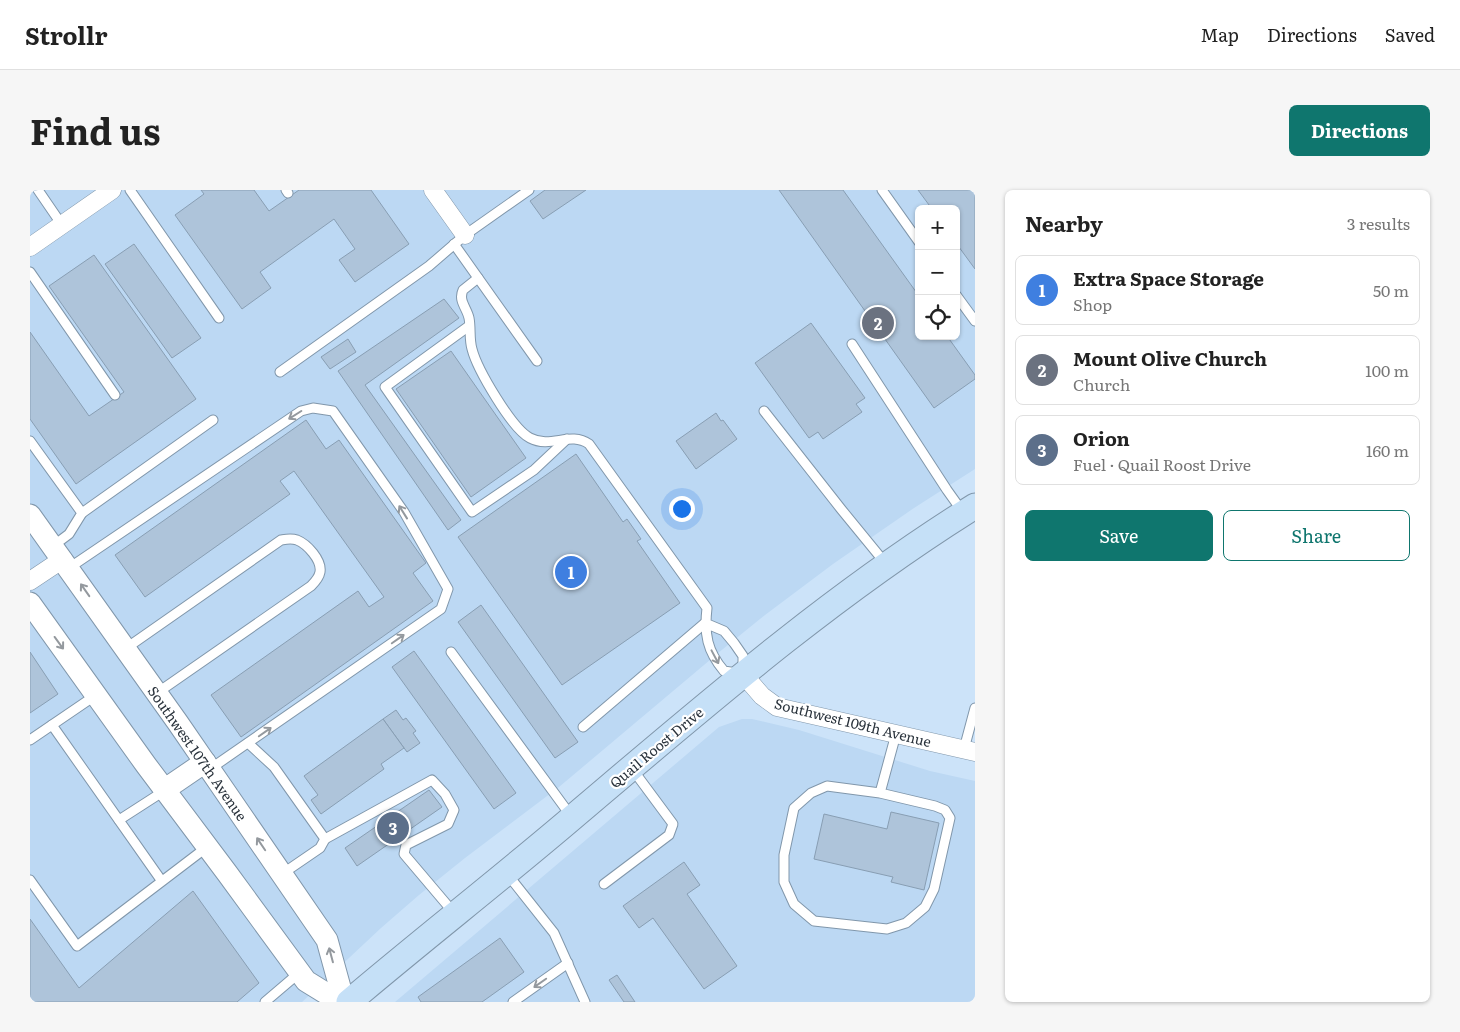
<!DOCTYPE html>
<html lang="en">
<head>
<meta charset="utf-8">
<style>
  :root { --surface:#fff; --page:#f6f6f6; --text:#222; --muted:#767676; --line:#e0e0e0; --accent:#0f766e }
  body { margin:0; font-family:Literata,serif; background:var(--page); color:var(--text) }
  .controls { position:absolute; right:15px; top:15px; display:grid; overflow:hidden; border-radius:8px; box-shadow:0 1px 4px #0004 }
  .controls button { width:45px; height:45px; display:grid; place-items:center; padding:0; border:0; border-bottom:1px solid var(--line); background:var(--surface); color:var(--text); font:25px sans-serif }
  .you { position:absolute; left:651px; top:318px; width:18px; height:18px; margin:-12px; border:4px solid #fff; border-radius:50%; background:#1a73e8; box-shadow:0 0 0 8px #1a73e833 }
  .badge { display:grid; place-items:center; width:32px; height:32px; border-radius:50%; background:var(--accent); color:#fff; font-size:16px; font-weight:700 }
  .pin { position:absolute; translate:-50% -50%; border:2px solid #fff; box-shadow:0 1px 5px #0006 }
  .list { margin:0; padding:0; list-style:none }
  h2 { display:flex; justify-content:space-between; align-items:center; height:65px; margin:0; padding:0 20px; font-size:21px }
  h2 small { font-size:16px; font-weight:400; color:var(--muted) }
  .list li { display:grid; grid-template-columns:32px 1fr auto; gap:15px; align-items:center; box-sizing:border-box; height:70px; margin:0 10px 10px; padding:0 10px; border:1px solid var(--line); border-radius:8px }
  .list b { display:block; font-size:19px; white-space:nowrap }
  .list p { margin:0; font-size:16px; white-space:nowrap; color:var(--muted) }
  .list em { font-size:16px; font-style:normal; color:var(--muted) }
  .actions { display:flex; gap:10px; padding:15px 20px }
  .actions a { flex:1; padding:11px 0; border:1px solid var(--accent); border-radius:8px; text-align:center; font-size:18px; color:var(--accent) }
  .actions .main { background:var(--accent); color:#fff }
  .icon { flex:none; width:28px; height:28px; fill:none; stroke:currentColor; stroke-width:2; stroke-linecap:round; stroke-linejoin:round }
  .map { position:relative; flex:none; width:945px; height:812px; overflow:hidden; border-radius:8px }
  header { display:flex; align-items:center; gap:30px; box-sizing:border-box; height:70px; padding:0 25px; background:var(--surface); border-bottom:1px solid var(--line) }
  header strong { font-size:24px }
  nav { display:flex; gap:28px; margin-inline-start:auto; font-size:18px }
  .intro { display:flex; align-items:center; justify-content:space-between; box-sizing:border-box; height:120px; padding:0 30px }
  h1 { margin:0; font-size:35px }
  .button { padding:12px 22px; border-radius:8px; background:var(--accent); color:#fff; font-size:18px; font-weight:700 }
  main { display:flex; gap:30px; padding:0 30px }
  aside { flex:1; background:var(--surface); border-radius:8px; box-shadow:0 1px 4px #0004 }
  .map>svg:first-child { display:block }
  .built { fill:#bcd8f3; fill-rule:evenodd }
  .building { fill:#aec4da; stroke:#889eb3 }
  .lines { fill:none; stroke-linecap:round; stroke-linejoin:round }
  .service-casing { stroke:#8197ab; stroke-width:11 }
  .minor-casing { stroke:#8197ab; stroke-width:19 }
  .tertiary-casing { stroke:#8197ab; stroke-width:23 }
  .secondary-casing { stroke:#8197ab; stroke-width:27 }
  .service { stroke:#fff; stroke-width:9 }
  .minor { stroke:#fff; stroke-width:18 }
  .tertiary { stroke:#fff; stroke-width:21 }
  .secondary { stroke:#c5e0f7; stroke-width:25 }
  .oneway { stroke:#94999e }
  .labels { text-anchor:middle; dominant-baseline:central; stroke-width:4.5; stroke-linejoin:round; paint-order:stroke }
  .street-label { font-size:14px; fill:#2a333c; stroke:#fff }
</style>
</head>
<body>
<header>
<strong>Strollr</strong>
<nav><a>Map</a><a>Directions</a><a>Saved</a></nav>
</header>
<div class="intro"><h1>Find us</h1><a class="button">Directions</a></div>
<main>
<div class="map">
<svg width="945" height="812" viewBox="0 0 945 812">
  <rect width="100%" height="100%" fill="#cce3f9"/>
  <g class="built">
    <path d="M0,0H945V279L884,318L803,374L735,425L693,459L529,597L435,668L389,705L351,738L272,812H0ZM889,19H926V146H889Z"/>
    <path d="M712,529H722L769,540L900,581L945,591V812H365L689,537Z"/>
  </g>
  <g class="building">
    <path d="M171,0H224L239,21L269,0H341L379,54L325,92L309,70L325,59L304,29L230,82L241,98L212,119L145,25L174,4Z"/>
    <path d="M515,0H556L513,29L500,11Z"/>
    <path d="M749,0H813L889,106V146H917L945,185V189L904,218Z"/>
    <path d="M888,0H945V79L926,53V19H902Z"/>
    <path d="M104,54L171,148L142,168L75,74Z"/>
    <path d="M64,65L166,209L46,294L0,229V142L59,226L94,202L19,96Z"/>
    <path d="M414,109L429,128L335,195L431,330L418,340L308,181Z"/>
    <path d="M781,133L835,208L826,214L832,222L793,249L788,242L779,248L725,173Z"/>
    <path d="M318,149L326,162L300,179L291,167Z"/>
    <path d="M421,161L496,268L441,307L366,199Z"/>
    <path d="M686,223L691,231L693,230L707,249L666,279L646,251Z"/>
    <path d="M276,230L296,259L309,250L396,373L383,383L403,411L211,547L181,505L328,401L339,417L354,407L264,281L250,291L260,304L115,407L85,365Z"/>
    <path d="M546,264L593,332L597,329L611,349L607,351L650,413L532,495L428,347Z"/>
    <path d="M451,415L548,552L525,568L428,432Z"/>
    <path d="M384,461L486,603L464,619L362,477Z"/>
    <path d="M0,462L28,504L0,523Z"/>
    <path d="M366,520L373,530L376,528L386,541L383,543L390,553L377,562L353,529Z"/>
    <path d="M353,529L374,558L351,574L354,579L291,624L281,610L288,605L274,586Z"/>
    <path d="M399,600L412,617L327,676L315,658Z"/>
    <path d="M861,622L909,633L894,700L861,692L863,687L784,669L794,624L857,639Z"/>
    <path d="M654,672L670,695L657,704L707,776L674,799L623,728L609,738L593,716Z"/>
    <path d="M163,701L229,793L207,812H0V729L49,798Z"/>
    <path d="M470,748L494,782L452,812H391L388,807Z"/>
    <path d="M587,785L605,812H594L579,790Z"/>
  </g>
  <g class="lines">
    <defs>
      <g id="service">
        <path d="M8,0L32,35"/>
        <path d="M100,0L189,128"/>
        <path d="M256,0L258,3"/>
        <path d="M852,0L889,52"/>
        <path d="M424,54L507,171"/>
        <path d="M0,82L85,205"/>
        <path d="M448,88L433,100C428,111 437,118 439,128C441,138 439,149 442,159C447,179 482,239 500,248C521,259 540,241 559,254L677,418C674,444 677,461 694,481L713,484V466L704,453L694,441L675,433"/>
        <path d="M926,105L945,131"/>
        <path d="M439,136L355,197L442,322L504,280L537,249"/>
        <path d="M822,154L917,300L932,321"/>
        <path d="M250,182L399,76L435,45L499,0"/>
        <path d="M734,221L811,319L856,374"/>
        <path d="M0,251L52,323L39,344L23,356"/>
        <path d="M52,323L183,230"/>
        <path d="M39,378L271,221L283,218L303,221L374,322L418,399L411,419L180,579"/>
        <path d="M95,459L251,350C257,349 261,348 267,350C277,354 292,370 290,382C289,388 285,392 281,396L127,503"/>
        <path d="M421,462L541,626"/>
        <path d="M22,535L131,690"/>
        <path d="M553,537L675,433"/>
        <path d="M0,550L66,505"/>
        <path d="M218,553L244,577L295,649L290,658L252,684"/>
        <path d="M934,559L945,518"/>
        <path d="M850,603L905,616L915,620L920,628L904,699L895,717L876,733L857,739L784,731L764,714L754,692V665L764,618L781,603L797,596L850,603L866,544"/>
        <path d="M89,630L134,601"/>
        <path d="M295,649L402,590L415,604L424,620L418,634L376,655L374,664L424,723"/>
        <path d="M478,685L524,743L555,812"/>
        <path d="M0,690L47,756L177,657"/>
        <path d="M574,694L639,645L643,634L603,580"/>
        <path d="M235,812L269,783"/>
        <path d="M483,812L538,773"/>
      </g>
      <g id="minor">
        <path d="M403,0L435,45"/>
        <path d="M0,57L82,0"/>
        <path d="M0,391L33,369"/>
        <path d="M713,484L732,506L747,517L945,562"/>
      </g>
      <g id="tertiary">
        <path d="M0,325L148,533L297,750L314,812"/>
        <path d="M0,413L116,575L197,683L276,791L310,812"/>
        <path d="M134,600L175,572"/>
      </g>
      <path id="secondary" d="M319,812C392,750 468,691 542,628C672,518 799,407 945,316"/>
    </defs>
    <use href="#service" class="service-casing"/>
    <use href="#minor" class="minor-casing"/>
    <use href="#tertiary" class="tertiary-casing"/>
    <use href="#secondary" class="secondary-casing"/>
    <use href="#service" class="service"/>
    <use href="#minor" class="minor"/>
    <use href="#tertiary" class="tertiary"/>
    <use href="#secondary" class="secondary"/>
  </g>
  <defs><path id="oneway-shaft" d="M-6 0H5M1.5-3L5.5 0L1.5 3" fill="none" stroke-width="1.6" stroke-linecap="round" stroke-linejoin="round" transform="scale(1.25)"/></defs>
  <g class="oneway">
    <use href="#oneway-shaft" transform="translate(265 225) rotate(148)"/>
    <use href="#oneway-shaft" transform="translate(373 322) rotate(-122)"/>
    <use href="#oneway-shaft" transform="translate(55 400) rotate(-125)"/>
    <use href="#oneway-shaft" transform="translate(368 449) rotate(-35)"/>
    <use href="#oneway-shaft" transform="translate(29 453) rotate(54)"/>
    <use href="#oneway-shaft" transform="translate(685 467) rotate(62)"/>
    <use href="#oneway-shaft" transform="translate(235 542) rotate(-35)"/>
    <use href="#oneway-shaft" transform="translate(231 654) rotate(-124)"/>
    <use href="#oneway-shaft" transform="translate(301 765) rotate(-105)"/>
    <use href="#oneway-shaft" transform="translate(510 793) rotate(145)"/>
  </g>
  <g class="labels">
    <g class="street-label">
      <text transform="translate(823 532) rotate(14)">Southwest 109th Avenue</text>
      <text transform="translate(626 557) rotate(-40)">Quail Roost Drive</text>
      <text transform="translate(168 563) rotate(55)">Southwest 107th Avenue</text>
    </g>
  </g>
</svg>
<div class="controls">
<button>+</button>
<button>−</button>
<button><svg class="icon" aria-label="locate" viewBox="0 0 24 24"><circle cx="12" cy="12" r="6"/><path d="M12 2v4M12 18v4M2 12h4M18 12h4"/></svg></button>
</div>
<div class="you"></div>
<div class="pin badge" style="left:541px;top:382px;background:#3f7fe0">1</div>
<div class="pin badge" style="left:848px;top:133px;background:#6b7280">2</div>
<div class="pin badge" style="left:363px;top:638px;background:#5c6f8a">3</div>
</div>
<aside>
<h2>Nearby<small>3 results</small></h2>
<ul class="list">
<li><span class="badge" style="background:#3f7fe0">1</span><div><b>Extra Space Storage</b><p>Shop</p></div><em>50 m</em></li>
<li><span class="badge" style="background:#6b7280">2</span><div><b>Mount Olive Church</b><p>Church</p></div><em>100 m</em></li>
<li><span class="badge" style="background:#5c6f8a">3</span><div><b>Orion</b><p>Fuel · Quail Roost Drive</p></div><em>160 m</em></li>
</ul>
<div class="actions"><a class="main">Save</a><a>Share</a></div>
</aside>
</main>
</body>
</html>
